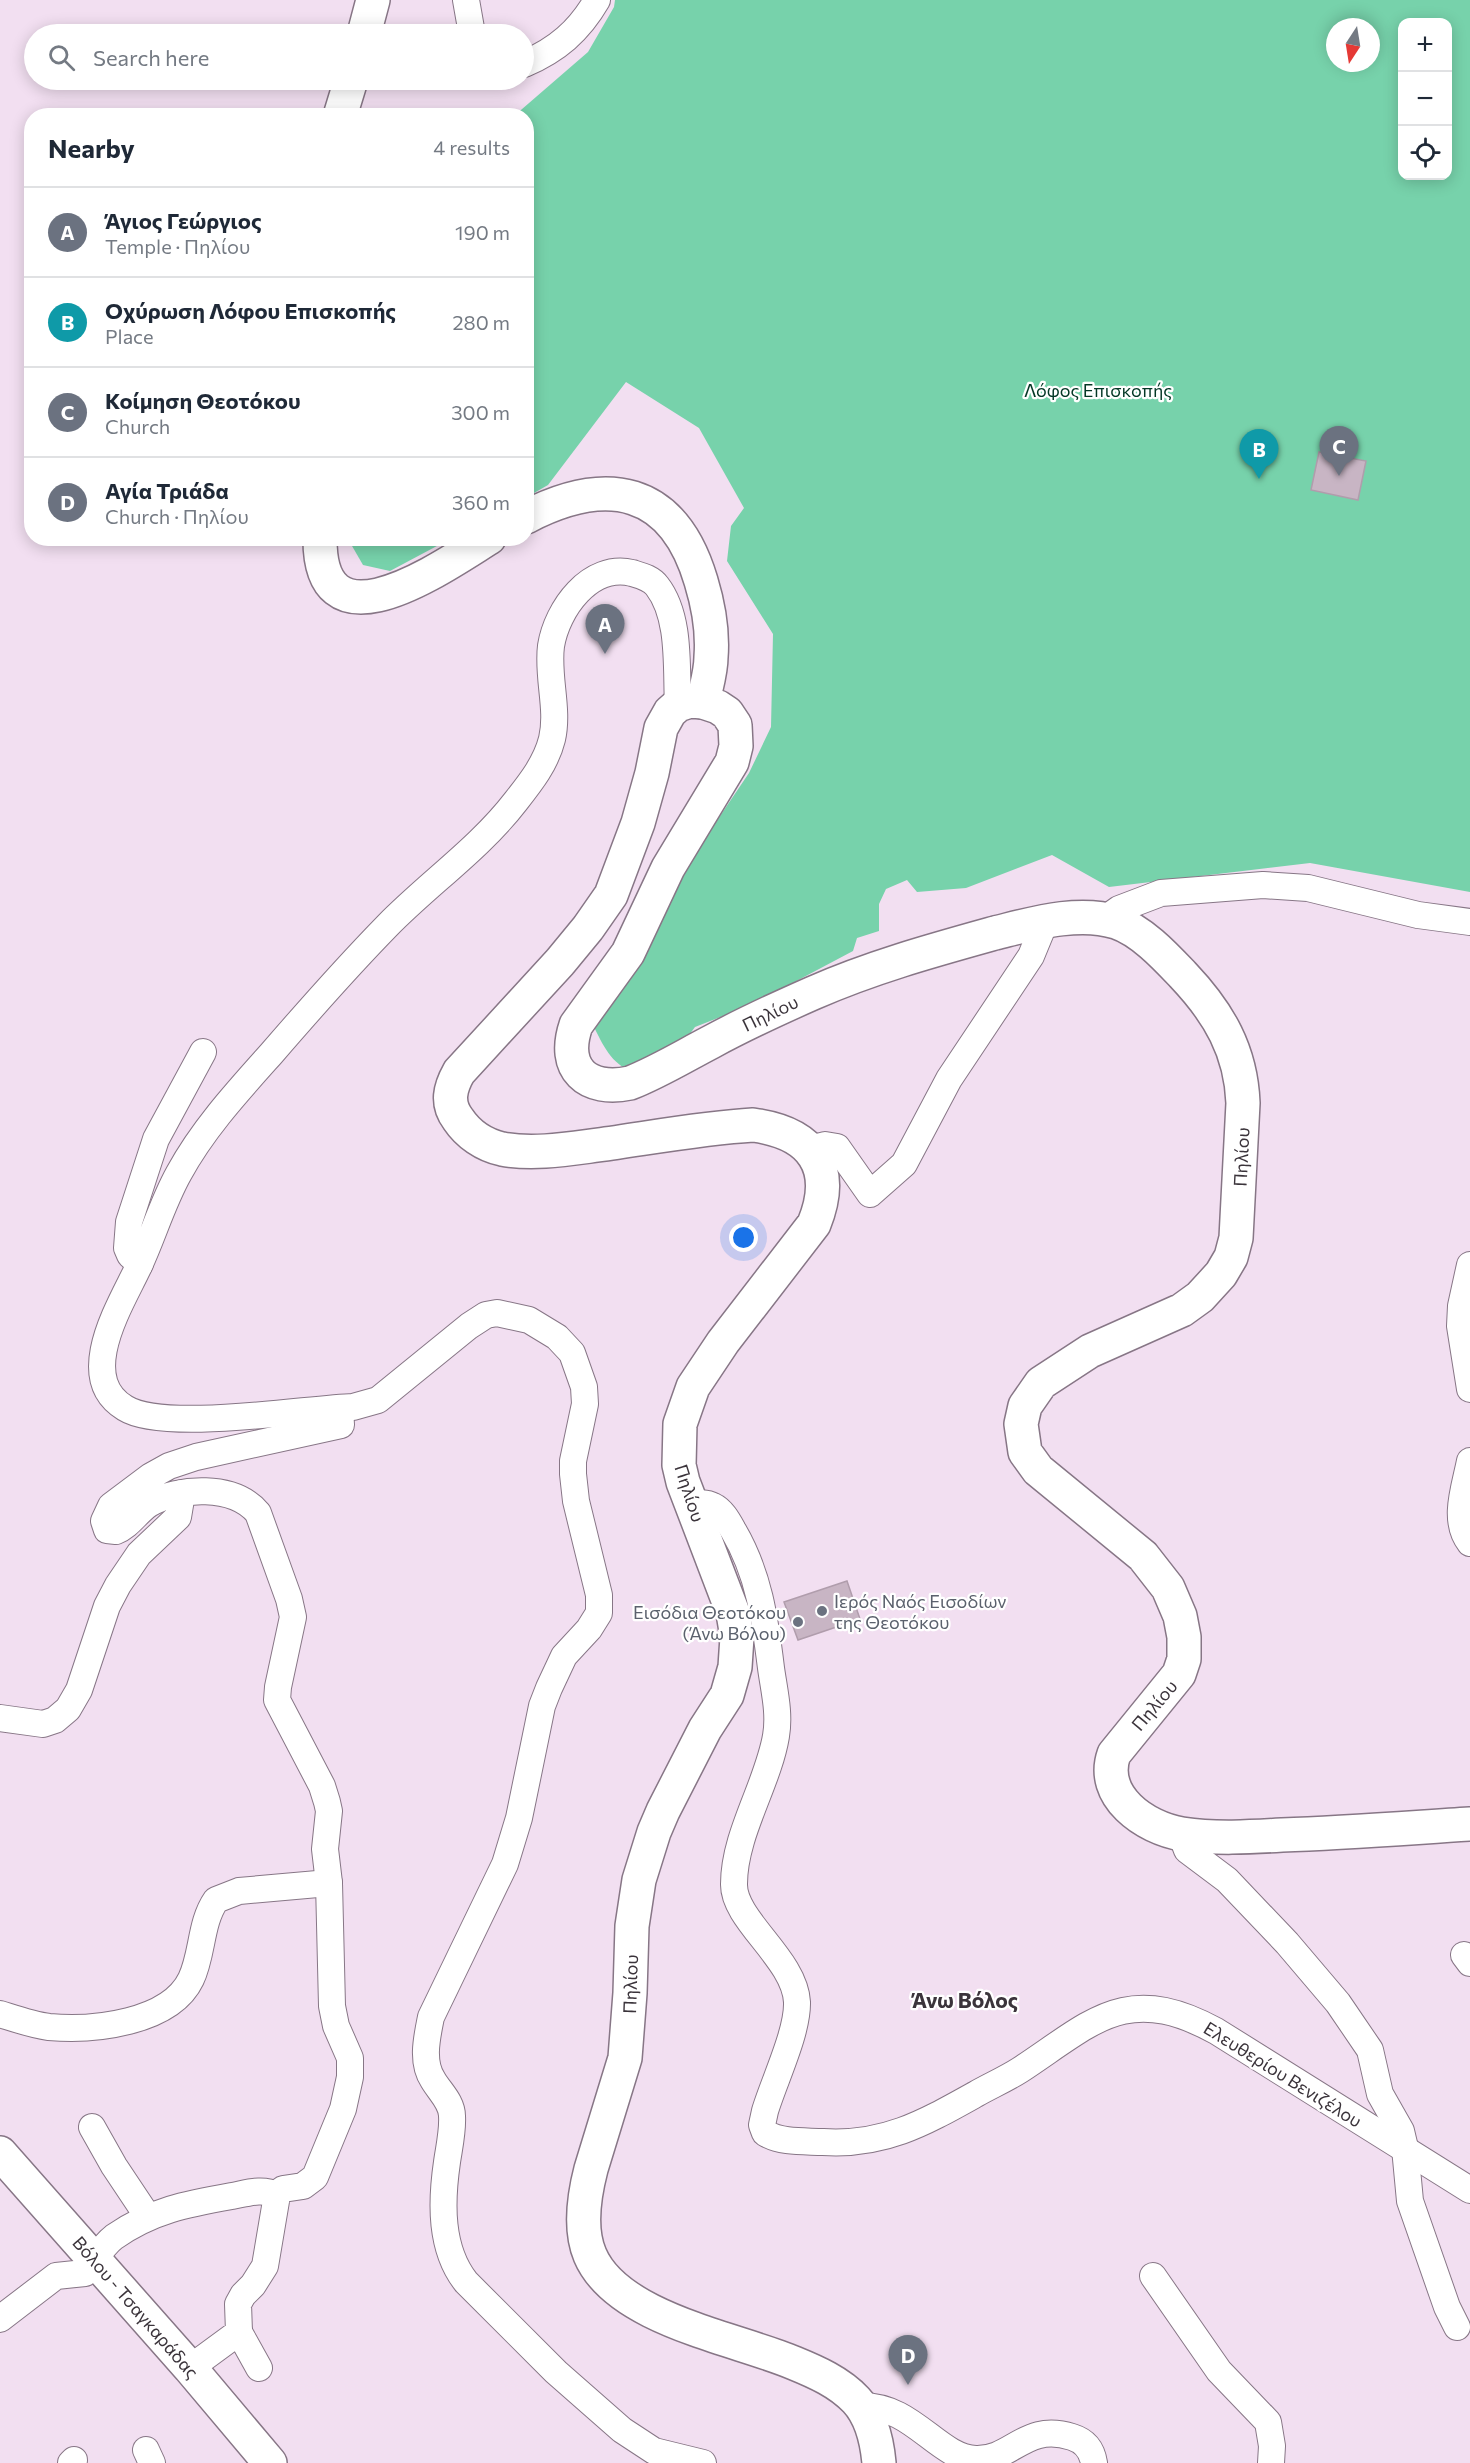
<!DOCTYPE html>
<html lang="en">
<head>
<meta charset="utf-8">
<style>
  :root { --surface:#fff; --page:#f6f6f7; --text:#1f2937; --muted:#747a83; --line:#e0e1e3; --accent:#3560d0 }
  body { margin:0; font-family:Commissioner,sans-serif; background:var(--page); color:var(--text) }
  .controls { position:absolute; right:18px; top:18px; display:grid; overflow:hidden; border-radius:12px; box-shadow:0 3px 15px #0003 }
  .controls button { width:54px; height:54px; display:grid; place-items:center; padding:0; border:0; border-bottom:2px solid var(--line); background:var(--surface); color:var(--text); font:30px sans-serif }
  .compass { position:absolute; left:1326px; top:18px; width:54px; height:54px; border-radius:50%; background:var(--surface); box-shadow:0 3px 15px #0003; rotate:192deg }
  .you { position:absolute; left:744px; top:1238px; width:21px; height:21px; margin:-15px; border:4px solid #fff; border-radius:50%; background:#1a73e8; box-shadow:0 0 0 9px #1a73e833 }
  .badge { display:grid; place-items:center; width:39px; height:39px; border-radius:50%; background:var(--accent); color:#fff; font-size:20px; font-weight:700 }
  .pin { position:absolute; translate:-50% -50px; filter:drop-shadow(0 2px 3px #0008) }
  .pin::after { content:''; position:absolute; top:32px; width:21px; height:18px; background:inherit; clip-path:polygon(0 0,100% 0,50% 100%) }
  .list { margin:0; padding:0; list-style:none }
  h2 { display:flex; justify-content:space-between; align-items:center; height:78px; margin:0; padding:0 24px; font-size:26px }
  h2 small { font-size:20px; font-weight:400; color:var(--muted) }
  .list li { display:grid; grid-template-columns:39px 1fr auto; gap:18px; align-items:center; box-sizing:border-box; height:90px; padding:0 24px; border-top:2px solid var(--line) }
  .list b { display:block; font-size:22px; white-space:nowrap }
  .list p { margin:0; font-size:20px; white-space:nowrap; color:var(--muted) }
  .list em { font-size:20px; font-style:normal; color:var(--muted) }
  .icon { flex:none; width:33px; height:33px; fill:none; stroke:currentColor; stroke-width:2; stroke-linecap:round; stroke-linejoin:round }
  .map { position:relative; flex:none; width:1470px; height:2463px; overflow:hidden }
  .search { position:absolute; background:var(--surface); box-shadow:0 3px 15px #0003; left:24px; top:24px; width:510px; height:66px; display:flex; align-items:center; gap:15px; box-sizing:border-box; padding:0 21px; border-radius:33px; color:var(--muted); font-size:22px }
  .panel { position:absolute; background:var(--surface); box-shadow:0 3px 15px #0003; left:24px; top:108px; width:510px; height:438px; border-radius:24px }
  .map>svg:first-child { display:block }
  .green { fill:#77d2ab; fill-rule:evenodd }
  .building { fill:#c8b5c4; stroke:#b09dac; stroke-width:1.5 }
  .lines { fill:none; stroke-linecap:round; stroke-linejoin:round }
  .street-casing { stroke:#877686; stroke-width:28 }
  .secondary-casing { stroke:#877686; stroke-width:36 }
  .street { stroke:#fff; stroke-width:26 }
  .secondary { stroke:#fff; stroke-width:33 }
  .worship-dot { fill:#6b7280; stroke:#fff; stroke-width:2 }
  .labels { text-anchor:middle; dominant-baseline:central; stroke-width:4.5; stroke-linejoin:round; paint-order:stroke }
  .park-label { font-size:18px; fill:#033725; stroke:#fff }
  .street-label { font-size:18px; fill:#3b343b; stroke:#fff }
  .worship-label { font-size:18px; fill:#5b616d; stroke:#fff; text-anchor:start }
  .quarter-label { font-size:21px; font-weight:bold; fill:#3b343b; stroke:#fff }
</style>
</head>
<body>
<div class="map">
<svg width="1470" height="2463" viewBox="0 0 1470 2463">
  <rect width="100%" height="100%" fill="#f2dff1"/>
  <g class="green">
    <path d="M615,0H1470V892L1310,863L1109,887L1052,855L966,888L917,892L907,880L886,889L879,904V931L857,938L853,951L751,1005L695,1027L689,1035L633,1072C611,1064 603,1045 593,1025L674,884L749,773L771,727L773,634L727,561L731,526L744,508L699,428L626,382L548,485L527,497L526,116H514L588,52L614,7ZM1402,22H1448V176H1402ZM1335,27H1371V63H1335Z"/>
    <path d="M348,539H450L390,571L363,565Z"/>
  </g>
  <g class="building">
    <path d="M1319,452L1366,461L1358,500L1311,490Z"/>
    <path d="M847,1581L860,1619L798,1640L784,1602Z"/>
  </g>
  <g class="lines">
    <defs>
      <g id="street">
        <path d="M466,0L472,34"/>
        <path d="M524,64C557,50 579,31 597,0"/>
        <path d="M678,705C676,668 681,617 657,586C651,578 642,576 632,573C590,563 557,609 551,646C547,677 559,709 552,739C546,763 531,782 516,801C479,849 429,883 387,926C347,967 309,1010 271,1054C237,1092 203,1129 179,1173C161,1205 152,1240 136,1272C118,1309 76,1378 125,1408C163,1432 303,1409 353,1407L378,1400L469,1326L486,1315L497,1313L529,1320L557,1337L572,1353L584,1387L585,1404L573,1461V1474L576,1501L599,1595V1613L589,1629L564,1656L549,1688L542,1706L519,1818L505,1864L431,2017C427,2037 421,2062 433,2080C440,2092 452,2102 452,2116C453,2131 449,2148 447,2162C441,2203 440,2249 466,2282L556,2372L622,2430L654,2451L703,2463"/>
        <path d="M1105,919L1119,909L1161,893L1263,885L1308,888L1418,915L1470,922"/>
        <path d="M809,1149L825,1145L837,1147L870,1194L904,1164L949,1079L1031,956L1045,922"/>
        <path d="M140,1264L130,1255L127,1248L129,1222L156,1139L203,1052"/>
        <path d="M1470,1265L1461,1306L1460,1326L1470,1389"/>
        <path d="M1470,1461C1465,1487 1452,1520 1470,1543"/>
        <path d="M691,1504C698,1503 706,1502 713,1506C722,1510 728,1521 733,1530C759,1574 765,1619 771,1668C774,1690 780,1713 776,1736C768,1784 734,1834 734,1884C733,1920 795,1959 797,2002C798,2032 774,2081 765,2111L762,2125L765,2133C782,2143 804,2141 823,2142C884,2146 924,2123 976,2094C990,2086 1006,2079 1020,2070C1093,2022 1126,1982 1216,2031L1470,2190"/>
        <path d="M0,1718L43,1724L55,1720L68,1709L79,1690L107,1606L118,1585L139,1554L178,1517L182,1493"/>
        <path d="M1181,1834L1187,1850L1227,1880L1287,1943L1338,2003L1370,2050L1380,2094L1401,2131L1405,2148L1410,2201L1447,2307L1457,2327"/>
        <path d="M1464,1955L1470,1963"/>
        <path d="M0,2014C16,2019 33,2025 49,2027C93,2031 170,2023 191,1979C203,1954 200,1923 216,1900L239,1891L329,1883"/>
        <path d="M92,2127L114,2166L148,2217"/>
        <path d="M1153,2276L1219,2371L1268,2422L1272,2446L1271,2463"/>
        <path d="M0,2319L56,2276L85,2273C95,2261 101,2247 114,2237C153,2210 187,2204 232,2196C248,2193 262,2188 277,2195"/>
        <path d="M239,2332L259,2368"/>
        <path d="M190,2368L239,2332L238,2304L243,2295L253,2285L265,2266L277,2195L283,2189L303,2186L315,2177L343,2109L350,2077V2058L336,2026L332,2006L329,1883L325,1849L329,1811L327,1802L322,1786L277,1700L278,1687L293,1617L289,1599L258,1513C234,1484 179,1487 149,1504C137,1512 129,1526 116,1531L107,1530L104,1521L111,1506L151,1476L169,1466L196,1457L341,1425L340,1408"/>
        <path d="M861,2406C913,2405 938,2458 976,2459C1013,2460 1025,2422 1072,2437C1085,2441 1092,2450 1094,2463"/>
        <path d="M146,2450L152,2463"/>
        <path d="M71,2463L74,2460"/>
      </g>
      <g id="secondary">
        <path d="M364,34L373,0"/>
        <path d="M340,116L351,80"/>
        <path d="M526,517C607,475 673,487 701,581C708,604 713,632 711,657C711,672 706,687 703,702"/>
        <path d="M320,538C319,655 442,567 489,538"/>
        <path d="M0,2153L190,2368L270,2463"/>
        <path d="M879,2463C877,2441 872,2417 856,2400C839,2382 816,2372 794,2363C735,2338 617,2319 590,2255C579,2229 584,2196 591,2169L625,2058L630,1993L632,1926L639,1880L654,1832L663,1811L705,1729L727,1695L735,1667L737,1637L733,1613L683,1482L679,1465L680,1424L693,1387L723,1342L814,1224C837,1167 812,1133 753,1125C702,1128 649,1138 598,1145C568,1149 533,1155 502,1149C484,1145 468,1134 458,1119C446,1103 450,1088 459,1072L560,962L588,928L611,895L638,823L652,773L661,728L670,712L678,705L690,701L703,702L718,707L727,713L735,725L736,746L732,762L668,868L628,953L576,1025C561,1069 587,1092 630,1083C658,1072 684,1056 711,1042C744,1024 779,1008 813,993C872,967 934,950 995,933C1032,924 1078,910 1116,922C1142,931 1165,956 1183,975C1219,1013 1241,1051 1243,1103L1236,1238L1231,1257L1221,1274L1200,1297L1182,1310L1090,1351L1041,1383L1025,1406L1021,1424L1025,1452L1038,1470L1143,1556L1168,1588L1180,1616L1184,1637V1659L1179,1674L1114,1754C1099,1796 1145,1828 1182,1834C1214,1839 1250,1837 1282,1835C1345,1833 1407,1828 1470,1824"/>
      </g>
    </defs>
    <use href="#street" class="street-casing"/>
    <use href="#secondary" class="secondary-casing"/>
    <use href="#street" class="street"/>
    <use href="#secondary" class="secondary"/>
  </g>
  <g class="worship-dot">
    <circle cx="822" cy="1611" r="6"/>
    <circle cx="798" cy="1622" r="6"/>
  </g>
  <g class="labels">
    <g class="park-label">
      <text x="1098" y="390">Λόφος Επισκοπής</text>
    </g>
    <g class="street-label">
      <text transform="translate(770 1013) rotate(-26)">Πηλίου</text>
      <text transform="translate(1241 1157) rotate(-87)">Πηλίου</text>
      <text transform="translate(690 1493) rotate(72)">Πηλίου</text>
      <text transform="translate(1154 1705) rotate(-50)">Πηλίου</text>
      <text transform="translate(630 1984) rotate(-88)">Πηλίου</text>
      <text transform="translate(1283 2074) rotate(32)">Ελευθερίου Βενιζέλου</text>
      <text transform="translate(136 2307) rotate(49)">Βόλου - Τσαγκαράδας</text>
    </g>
    <g class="worship-label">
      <text x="834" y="1601">Ιερός Ναός Εισοδίων<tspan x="834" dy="21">της Θεοτόκου</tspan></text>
      <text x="786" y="1612" text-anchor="end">Εισόδια Θεοτόκου<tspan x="786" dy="21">(Άνω Βόλου)</tspan></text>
    </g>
    <g class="quarter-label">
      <text x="965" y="1999">Άνω Βόλος</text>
    </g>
  </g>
</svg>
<div class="controls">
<button>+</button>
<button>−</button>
<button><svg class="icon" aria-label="locate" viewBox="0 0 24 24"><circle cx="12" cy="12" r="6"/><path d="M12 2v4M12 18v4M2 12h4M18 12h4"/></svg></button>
</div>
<svg class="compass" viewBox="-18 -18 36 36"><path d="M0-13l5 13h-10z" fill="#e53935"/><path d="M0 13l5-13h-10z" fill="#747a83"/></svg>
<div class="you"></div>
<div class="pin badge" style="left:605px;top:654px;background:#6b7280">A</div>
<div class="pin badge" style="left:1259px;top:479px;background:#0f9aa8">B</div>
<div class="pin badge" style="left:1339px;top:476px;background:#6b7280">C</div>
<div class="pin badge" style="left:908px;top:2385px;background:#6b7280">D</div>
<div class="search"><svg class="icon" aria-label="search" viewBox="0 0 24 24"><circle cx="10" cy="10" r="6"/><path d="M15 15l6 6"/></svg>Search here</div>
<section class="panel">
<h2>Nearby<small>4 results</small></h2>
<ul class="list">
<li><span class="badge" style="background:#6b7280">A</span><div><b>Άγιος Γεώργιος</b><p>Temple · Πηλίου</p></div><em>190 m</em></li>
<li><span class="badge" style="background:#0f9aa8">B</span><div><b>Οχύρωση Λόφου Επισκοπής</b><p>Place</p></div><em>280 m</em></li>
<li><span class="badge" style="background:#6b7280">C</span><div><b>Κοίμηση Θεοτόκου</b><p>Church</p></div><em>300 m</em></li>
<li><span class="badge" style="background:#6b7280">D</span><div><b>Αγία Τριάδα</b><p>Church · Πηλίου</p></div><em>360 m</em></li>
</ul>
</section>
</div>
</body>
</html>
